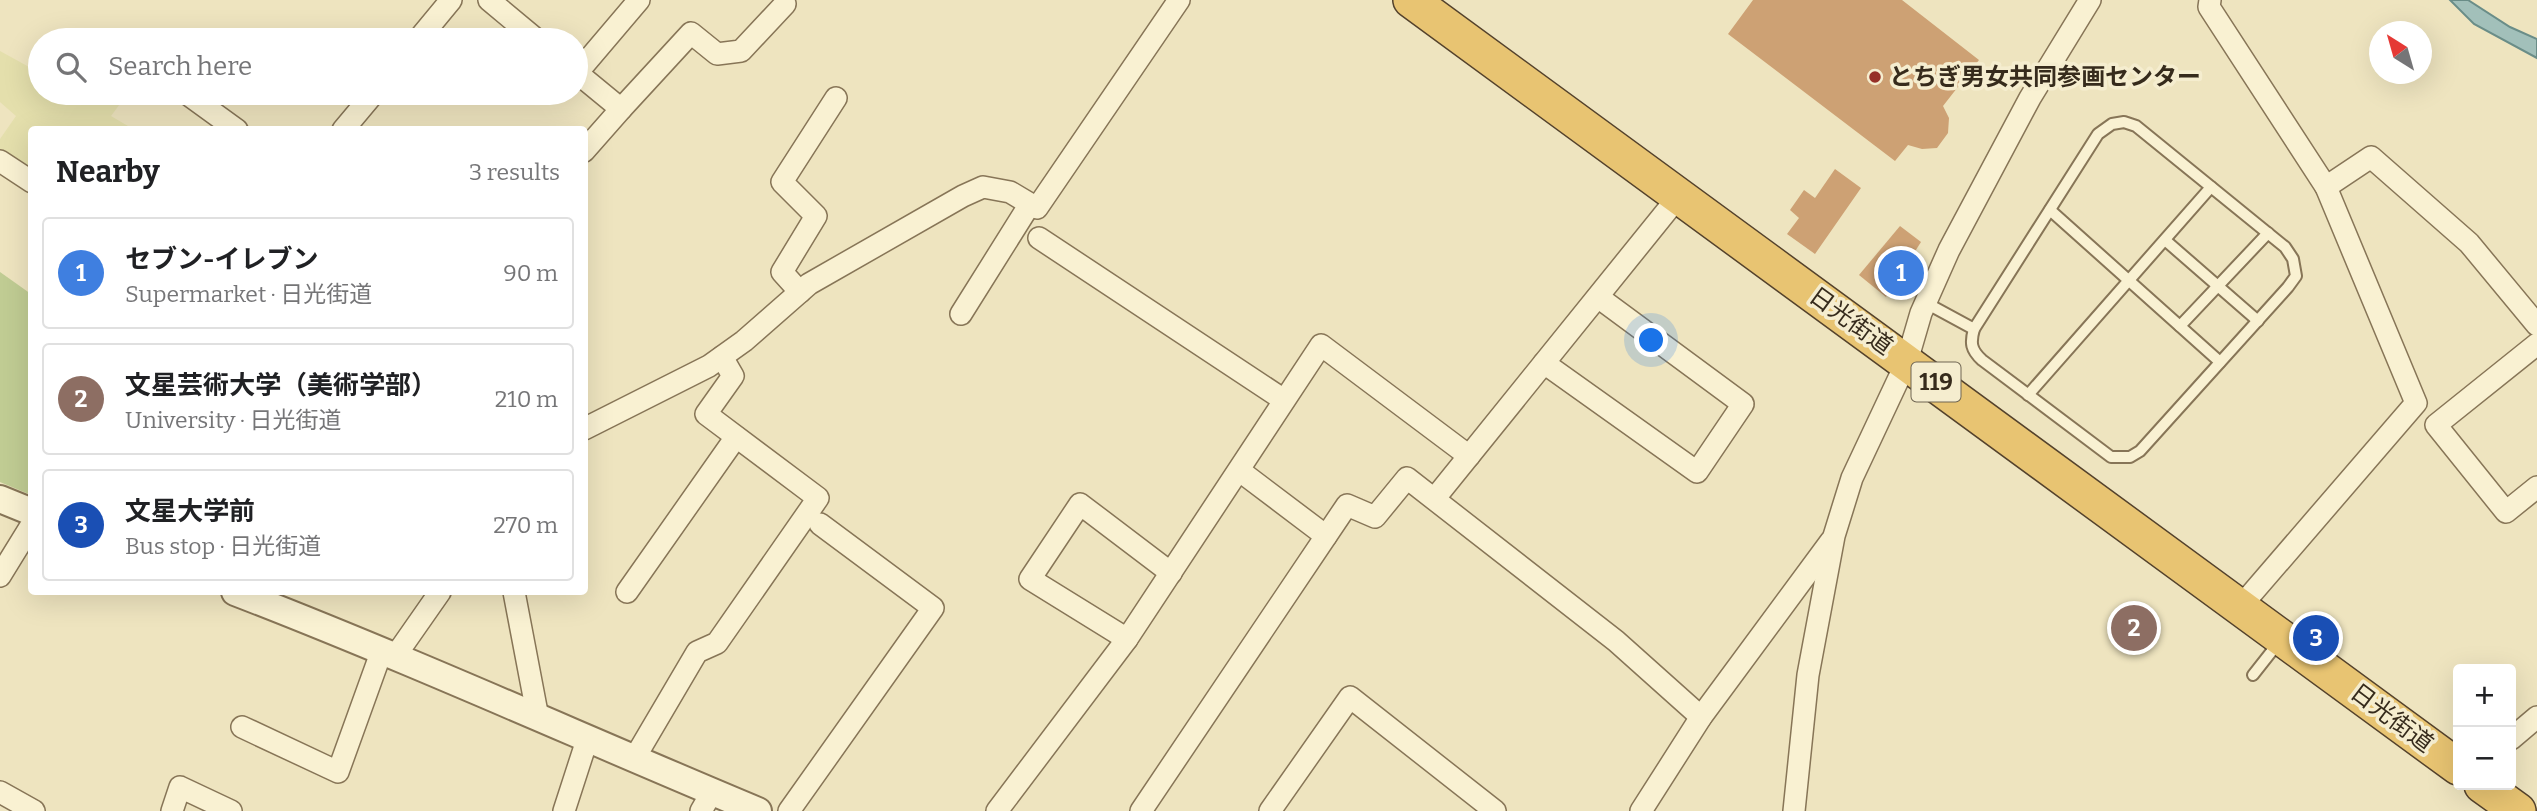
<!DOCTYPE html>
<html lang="en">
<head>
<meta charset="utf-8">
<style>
  :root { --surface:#fff; --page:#f2f2f2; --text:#202124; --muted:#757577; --line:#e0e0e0; --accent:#963027 }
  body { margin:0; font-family:Bitter,"Noto Sans JP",serif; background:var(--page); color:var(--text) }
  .controls { position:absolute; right:21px; bottom:21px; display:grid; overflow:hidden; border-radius:7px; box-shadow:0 7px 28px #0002 }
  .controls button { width:63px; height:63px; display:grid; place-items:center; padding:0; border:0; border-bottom:2px solid var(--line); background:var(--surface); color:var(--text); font:35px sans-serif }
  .compass { position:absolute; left:2369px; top:21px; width:63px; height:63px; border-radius:50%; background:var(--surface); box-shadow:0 7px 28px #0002; rotate:323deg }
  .you { position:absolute; left:1652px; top:341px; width:24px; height:24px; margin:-18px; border:5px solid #fff; border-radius:50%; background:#1a73e8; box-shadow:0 0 0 10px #1a73e833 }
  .badge { display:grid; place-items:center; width:46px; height:46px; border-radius:50%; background:var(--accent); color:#fff; font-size:23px; font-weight:700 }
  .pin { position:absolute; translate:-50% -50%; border:4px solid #fff; box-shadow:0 2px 7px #0006 }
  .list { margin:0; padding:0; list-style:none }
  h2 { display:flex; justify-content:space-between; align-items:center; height:91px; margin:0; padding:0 28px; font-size:30px }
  h2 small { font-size:23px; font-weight:400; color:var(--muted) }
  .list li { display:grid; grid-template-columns:46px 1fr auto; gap:21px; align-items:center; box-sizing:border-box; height:112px; margin:0 14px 14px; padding:0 14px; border:2px solid var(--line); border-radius:7px }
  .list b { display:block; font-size:26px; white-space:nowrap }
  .list p { margin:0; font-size:23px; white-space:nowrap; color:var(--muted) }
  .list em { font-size:23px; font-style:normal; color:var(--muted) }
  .icon { flex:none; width:38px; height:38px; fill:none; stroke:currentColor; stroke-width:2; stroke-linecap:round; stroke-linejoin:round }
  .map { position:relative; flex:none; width:2537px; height:811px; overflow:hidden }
  .search { position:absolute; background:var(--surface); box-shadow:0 7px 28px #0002; left:28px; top:28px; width:560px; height:77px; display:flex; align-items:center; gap:18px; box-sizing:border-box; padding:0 24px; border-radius:38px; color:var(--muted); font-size:26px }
  .panel { position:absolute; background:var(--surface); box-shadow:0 7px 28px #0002; left:28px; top:126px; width:560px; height:469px; border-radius:7px }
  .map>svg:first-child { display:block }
  .farmland { fill:#e4dfac }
  .green { fill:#c0cc93 }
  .water { fill:#a2c0ba; stroke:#6a8d88; stroke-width:2 }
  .building { fill:#cda174 }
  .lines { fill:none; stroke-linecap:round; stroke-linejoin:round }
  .service-casing { stroke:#877557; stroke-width:14 }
  .minor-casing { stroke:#877557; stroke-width:24 }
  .tertiary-casing { stroke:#877557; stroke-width:30 }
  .trunk-casing { stroke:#54422c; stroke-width:38 }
  .service { stroke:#f9f1d2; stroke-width:10 }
  .minor { stroke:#f9f1d2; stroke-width:21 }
  .tertiary { stroke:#f9f1d2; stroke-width:26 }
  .trunk { stroke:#e8c472; stroke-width:35 }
  .poi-dot { fill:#963027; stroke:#f5edcf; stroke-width:2.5 }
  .labels { text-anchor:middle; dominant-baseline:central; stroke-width:7; stroke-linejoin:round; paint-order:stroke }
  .shield { fill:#f5edcf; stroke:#6f6552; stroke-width:2 }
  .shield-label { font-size:23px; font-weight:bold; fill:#362b1c }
  .poi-label { font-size:24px; font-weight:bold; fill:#362b1c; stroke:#f5edcf; text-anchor:start }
  .street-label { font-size:24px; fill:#362b1c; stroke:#f5edcf }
</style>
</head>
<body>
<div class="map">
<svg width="2537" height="811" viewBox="0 0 2537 811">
  <rect width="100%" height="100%" fill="#eee4bf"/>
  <path class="farmland" d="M0,51L40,73V93H128L111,116L133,129L32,130L31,171L0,150V139L16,116L0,102Z"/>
  <path class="green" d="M0,272L31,294V495L0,482Z"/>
  <path class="water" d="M2450,0H2468L2510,27L2537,39V58L2474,24Z"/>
  <g class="building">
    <path d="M1753,0H1902L1979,60L1943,106L1949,118L1948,133L1937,148L1922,149L1908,145L1895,161L1728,34Z"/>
    <path d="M1835,169L1861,188L1815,254L1787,234L1799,218L1790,210L1804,190L1815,198Z"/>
    <path d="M1900,226L1921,242L1886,297L1859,275Z"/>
  </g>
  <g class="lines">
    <defs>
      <g id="service">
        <path d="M2124,122L2136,126L2285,247L2293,259L2296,276L2288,287L2140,451L2130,457H2111L1982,360C1971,350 1970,343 1974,329L2098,134L2112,124Z"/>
        <path d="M2050,210L2220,362"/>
        <path d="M2165,240L2258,321"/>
        <path d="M1926,303L1974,329"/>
        <path d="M2180,326L2268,233"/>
        <path d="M2028,395L2211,187"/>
        <path d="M2253,675L2279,642"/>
      </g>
      <g id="minor">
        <path d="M489,0L537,40"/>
        <path d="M2210,0L2209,7L2326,187L2416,403L2241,606"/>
        <path d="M418,40L451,0"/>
        <path d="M576,72L621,109L584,151"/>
        <path d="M577,73L639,0"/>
        <path d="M186,93L237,130"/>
        <path d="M621,109L691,33L717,54L741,51L785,4"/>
        <path d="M343,130L374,93"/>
        <path d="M0,161L32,182"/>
        <path d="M2326,187L2371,157L2469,243L2537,325"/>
        <path d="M1039,238L1284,400"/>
        <path d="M800,292L782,272L816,216L782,182L836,98"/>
        <path d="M961,314L1030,204"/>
        <path d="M2537,344L2436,425L2506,512L2537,487"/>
        <path d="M1544,363L1697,472L1743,404L1598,297"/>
        <path d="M584,429L709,366L744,341L809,284L963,196L983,187L1010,192L1037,208L1179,0"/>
        <path d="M1240,471L1326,536"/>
        <path d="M1435,498L1678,197"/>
        <path d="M0,576L32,524"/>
        <path d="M514,592L538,718"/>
        <path d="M627,592L736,437"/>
        <path d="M1127,639L1030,579L1080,504L1171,573"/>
        <path d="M396,655L440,592"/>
        <path d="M242,727L338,772L382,650"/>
        <path d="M2511,739L2537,717"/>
        <path d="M634,759L697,652L717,643L818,498L706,414L733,376L722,357"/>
        <path d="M0,792L34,811"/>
        <path d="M172,811L180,787L231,811"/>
        <path d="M564,811L587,740"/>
        <path d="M701,811L712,792"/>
        <path d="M789,811L933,608L820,524"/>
        <path d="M997,811L1127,639L1321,345L1469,456"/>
        <path d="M1141,811L1347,505L1375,517L1407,478L1616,641L1701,717"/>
        <path d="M1270,811L1350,697L1495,811"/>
        <path d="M1641,811L1701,717L1831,541"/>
        <path d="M1794,811L1808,675L1834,536L1852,478L1907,361L1921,313L1949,250L2030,98L2090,0"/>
      </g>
      <g id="tertiary">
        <path d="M0,499L32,512"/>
        <path d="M235,592C411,660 583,738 758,811"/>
      </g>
      <g id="trunk">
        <path d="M1411,0C1759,257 2111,509 2458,767"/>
        <path d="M2482,785L2518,811"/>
      </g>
    </defs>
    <use href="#service" class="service-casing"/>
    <use href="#minor" class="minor-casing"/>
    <use href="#tertiary" class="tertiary-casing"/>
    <use href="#trunk" class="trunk-casing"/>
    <use href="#service" class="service"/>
    <use href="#minor" class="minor"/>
    <use href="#tertiary" class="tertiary"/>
    <use href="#trunk" class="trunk"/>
  </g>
  <circle class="poi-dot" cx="1875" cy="77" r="7"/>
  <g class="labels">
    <rect class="shield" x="1911.5" y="362.5" width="49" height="39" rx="5"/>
    <g class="shield-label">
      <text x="1936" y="382">119</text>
    </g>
    <g class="poi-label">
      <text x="1889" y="77">とちぎ男女共同参画センター</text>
    </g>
    <g class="street-label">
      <text transform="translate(1851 321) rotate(36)">日光街道</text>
      <text transform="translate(2392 718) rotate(37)">日光街道</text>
    </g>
  </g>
</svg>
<div class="controls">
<button>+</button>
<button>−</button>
</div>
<svg class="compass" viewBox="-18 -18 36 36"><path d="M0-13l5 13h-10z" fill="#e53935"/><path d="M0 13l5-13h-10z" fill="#757577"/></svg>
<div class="you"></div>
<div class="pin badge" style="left:1901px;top:273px;background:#3f7fe0">1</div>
<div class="pin badge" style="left:2134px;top:628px;background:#8d6e63">2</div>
<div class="pin badge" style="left:2316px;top:638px;background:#1a4fb4">3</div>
<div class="search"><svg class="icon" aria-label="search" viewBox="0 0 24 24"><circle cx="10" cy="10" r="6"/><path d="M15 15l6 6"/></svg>Search here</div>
<section class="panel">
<h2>Nearby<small>3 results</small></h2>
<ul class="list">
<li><span class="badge" style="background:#3f7fe0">1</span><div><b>セブン-イレブン</b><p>Supermarket · 日光街道</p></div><em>90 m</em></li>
<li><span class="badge" style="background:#8d6e63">2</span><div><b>文星芸術大学（美術学部）</b><p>University · 日光街道</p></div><em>210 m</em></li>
<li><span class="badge" style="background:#1a4fb4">3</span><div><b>文星大学前</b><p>Bus stop · 日光街道</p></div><em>270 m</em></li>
</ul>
</section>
</div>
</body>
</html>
